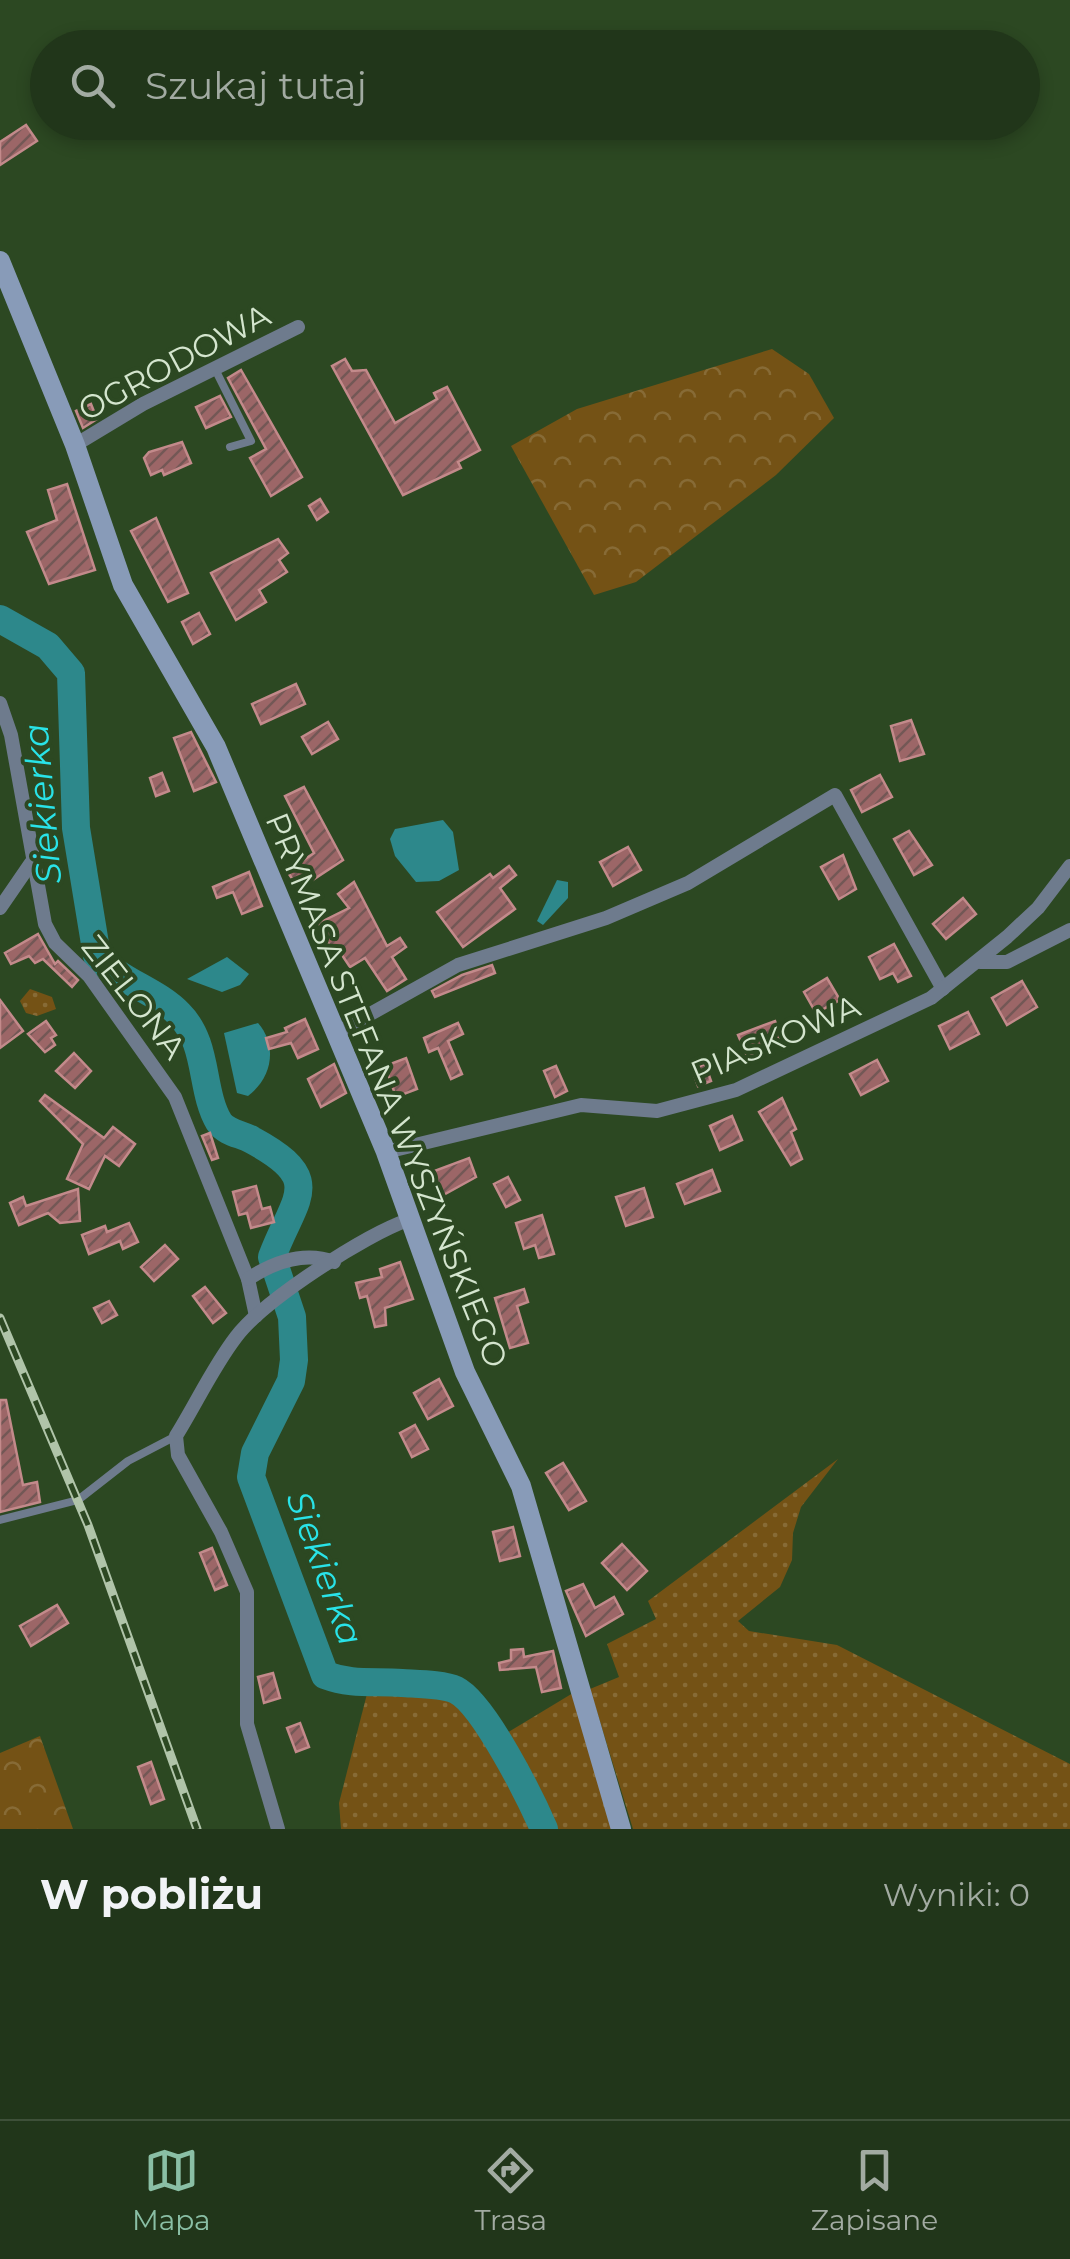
<!DOCTYPE html>
<html lang="pl">
<head>
<meta charset="utf-8">
<style>
  :root { --surface:#21361a; --page:#2d4127; --text:#f1f3f6; --muted:#a2aba2; --line:#3e5039; --accent:#8abfa5 }
  body { margin:0; font-family:Montserrat,sans-serif; background:var(--page); color:var(--text) }
  .list { margin:0; padding:0; list-style:none }
  h2 { display:flex; justify-content:space-between; align-items:center; height:130px; margin:0; padding:0 40px; font-size:42px }
  h2 small { font-size:32px; font-weight:400; color:var(--muted) }
  .icon { flex:none; width:55px; height:55px; fill:none; stroke:currentColor; stroke-width:2; stroke-linecap:round; stroke-linejoin:round }
  .map { position:relative; flex:none; width:1070px; height:1829px; overflow:hidden }
  .search { position:absolute; background:var(--surface); box-shadow:0 5px 15px #0003; left:30px; right:30px; top:30px; height:110px; display:flex; align-items:center; gap:25px; box-sizing:border-box; padding:0 35px; border-radius:55px; color:var(--muted); font-size:38px }
  .sheet { height:290px; background:var(--surface) }
  nav { display:flex; justify-content:space-around; align-items:center; box-sizing:border-box; height:140px; border-top:2px solid var(--line); background:var(--surface); font-size:28px; color:var(--muted) }
  nav a { display:grid; justify-items:center; gap:5px }
  nav .on { color:var(--accent) }
  .map>svg:first-child { display:block }
  .grass { fill:url(#grass-dots) }
  .forest { fill:url(#forest-crowns) }
  .water { fill:#2d888b }
  .lines { fill:none; stroke-linecap:round; stroke-linejoin:round }
  .river { stroke:#2d888b; stroke-width:28 }
  .building { fill:url(#building-hatch); stroke:#c38a8b; stroke-width:2.5 }
  .service { stroke:#6e7b8d; stroke-width:8 }
  .minor { stroke:#6e7b8d; stroke-width:14 }
  .secondary { stroke:#889bb8; stroke-width:20 }
  .rail-casing { stroke:#b0c4a9; stroke-width:9 }
  .rail { stroke:#2c4822; stroke-width:5; stroke-dasharray:15; stroke-linecap:butt }
  .labels { text-anchor:middle; dominant-baseline:central; stroke-width:8; stroke-linejoin:round; paint-order:stroke }
  .street-label { font-size:32px; fill:#d4e5ce; stroke:#2c4822 }
  .water-label { font-size:35px; font-style:italic; fill:#29e3e8; stroke:#2c4822 }
</style>
</head>
<body>
<div class="map">
<svg width="1070" height="1829" viewBox="0 0 1070 1829">
  <defs>
    <pattern id="grass-dots" width="8" height="8" patternUnits="userSpaceOnUse" patternTransform="scale(2.5)"><rect width="8" height="8" fill="#745215"/><path d="M2 2h.1M6 6h.1" fill="none" stroke="#876b36" stroke-width="1.8" stroke-linecap="round"/></pattern>
    <pattern id="forest-crowns" width="20" height="18" patternUnits="userSpaceOnUse" patternTransform="scale(2.5)"><rect width="20" height="18" fill="#745215"/><path d="M2 6a3 3 0 1 1 6 0M12 15a3 3 0 1 1 6 0" fill="none" stroke="#876b36"/></pattern>
    <pattern id="building-hatch" width="6" height="6" patternUnits="userSpaceOnUse" patternTransform="scale(2.5)"><rect width="6" height="6" fill="#9c6667"/><path d="M-1 1l2-2M0 6l6-6M5 7l2-2" fill="none" stroke="#735755"/></pattern>
  </defs>
  <rect width="100%" height="100%" fill="#2c4822"/>
  <g class="grass">
    <path d="M30,989L52,997L56,1009L37,1016L26,1013L20,1001Z"/>
    <path d="M838,1459L801,1507L793,1533L792,1560L780,1587L738,1621L749,1631L837,1645L1070,1764V1829H633L590,1689L619,1677L607,1644L656,1619L648,1601Z"/>
    <path d="M403,1689L456,1700L477,1726L533,1829H341L339,1803L368,1690Z"/>
    <path d="M573,1693L612,1829H554L505,1734Z"/>
  </g>
  <g class="forest">
    <path d="M772,349L809,374L834,418L776,475L636,582L594,595L511,446L577,409Z"/>
    <path d="M40,1736L73,1829H0V1753Z"/>
  </g>
  <g class="water">
    <path d="M443,820L453,832L459,870L439,881L416,882L395,856L390,839L395,829Z"/>
    <path d="M557,880L568,882V898L543,925L537,921Z"/>
    <path d="M227,957L249,974L240,985L222,992L187,979Z"/>
    <path d="M258,1023C278,1046 272,1078 248,1096L237,1093L224,1033Z"/>
  </g>
  <g class="lines">
    <path class="river" d="M0,619L48,646L71,673L76,828L97,956C120,982 156,990 179,1014C209,1044 200,1090 219,1122C226,1133 242,1134 252,1140C326,1180 295,1196 272,1257L292,1317L294,1360L291,1381L255,1453L251,1477L325,1675C352,1685 373,1681 402,1683C416,1684 443,1684 456,1690C484,1704 531,1799 544,1829"/>
  </g>
  <g class="building">
    <path d="M26,125L37,141L0,165V142Z"/>
    <path d="M345,359L352,371L366,370L395,423L437,399L434,393L447,387L480,450L458,462L461,468L403,495L332,366Z"/>
    <path d="M241,370L302,477L271,496L250,458L266,449L228,378Z"/>
    <path d="M220,396L231,417L206,428L196,407Z"/>
    <path d="M91,404L97,419L83,428L76,411Z"/>
    <path d="M182,442L191,463L164,475L162,470L151,475L144,458L149,452Z"/>
    <path d="M67,484L95,570L49,584L27,532L57,520L48,490Z"/>
    <path d="M320,499L328,512L317,520L309,506Z"/>
    <path d="M156,518L188,593L168,602L131,531Z"/>
    <path d="M278,539L288,553L279,560L287,572L259,590L266,602L236,620L211,573Z"/>
    <path d="M199,613L210,634L193,644L182,622Z"/>
    <path d="M296,684L305,704L261,724L252,704Z"/>
    <path d="M911,720L924,754L900,761L891,726Z"/>
    <path d="M328,722L338,739L312,754L302,737Z"/>
    <path d="M191,732L216,782L194,791L174,738Z"/>
    <path d="M162,773L169,791L156,796L150,778Z"/>
    <path d="M880,775L892,797L862,812L851,790Z"/>
    <path d="M304,787L343,860L299,889L287,871L314,853L285,796Z"/>
    <path d="M909,831L932,865L914,875L894,839Z"/>
    <path d="M628,847L641,870L613,886L600,862Z"/>
    <path d="M843,855L856,889L839,899L821,867Z"/>
    <path d="M509,866L516,875L500,888L515,909L463,947L437,912L490,874L493,878Z"/>
    <path d="M249,872L262,906L242,914L233,892L217,898L213,887Z"/>
    <path d="M354,882L387,946L400,938L406,947L392,957L406,979L387,991L365,958L350,967L340,952L334,955L319,923L349,908L338,894Z"/>
    <path d="M963,898L976,914L946,939L933,924Z"/>
    <path d="M38,934L55,964L58,961L78,980L72,987L43,959L35,963L29,956L11,964L5,953Z"/>
    <path d="M894,944L911,976L898,982L893,973L880,979L869,957Z"/>
    <path d="M492,965L495,973L435,997L432,991L462,975Z"/>
    <path d="M827,978L840,1000L816,1013L804,992Z"/>
    <path d="M1022,981L1037,1007L1007,1025L992,998Z"/>
    <path d="M0,1000L23,1031L0,1048Z"/>
    <path d="M968,1012L979,1034L950,1049L939,1026Z"/>
    <path d="M305,1019L318,1049L298,1058L291,1043L269,1049L266,1038L287,1032L285,1028Z"/>
    <path d="M46,1021L56,1035L51,1038L55,1045L45,1052L28,1034Z"/>
    <path d="M775,1021L781,1037L774,1040L776,1044L747,1056L738,1035Z"/>
    <path d="M458,1023L463,1034L448,1041L462,1074L451,1079L438,1048L429,1052L424,1038Z"/>
    <path d="M74,1053L91,1071L75,1088L56,1071Z"/>
    <path d="M406,1058L417,1089L396,1097L385,1066Z"/>
    <path d="M877,1060L888,1081L861,1095L850,1074Z"/>
    <path d="M334,1064L346,1093L321,1107L308,1079Z"/>
    <path d="M705,1064L711,1081L698,1086L692,1069Z"/>
    <path d="M556,1066L567,1091L555,1097L544,1071Z"/>
    <path d="M45,1095L104,1138L113,1127L135,1144L119,1166L105,1156L89,1189L67,1179L83,1144L40,1101Z"/>
    <path d="M782,1098L796,1129L791,1132L802,1159L791,1165L759,1112Z"/>
    <path d="M732,1116L742,1140L720,1150L710,1126Z"/>
    <path d="M210,1133L218,1158L212,1160L202,1136Z"/>
    <path d="M469,1158L476,1177L438,1198L429,1173Z"/>
    <path d="M712,1170L720,1191L685,1204L677,1184Z"/>
    <path d="M508,1177L520,1200L506,1207L494,1184Z"/>
    <path d="M256,1186L262,1209L270,1207L274,1222L251,1228L247,1213L239,1215L233,1192Z"/>
    <path d="M644,1188L653,1217L626,1226L616,1197Z"/>
    <path d="M78,1189L80,1221L60,1223L48,1213L19,1225L10,1203L23,1197L26,1206Z"/>
    <path d="M542,1215L554,1254L539,1258L535,1245L524,1249L516,1223Z"/>
    <path d="M129,1223L138,1242L123,1249L120,1241L89,1254L82,1235L105,1226L107,1232Z"/>
    <path d="M165,1245L178,1259L154,1281L141,1267Z"/>
    <path d="M400,1262L413,1299L385,1308L386,1325L375,1327L367,1296L360,1298L356,1283L382,1277L380,1269Z"/>
    <path d="M205,1287L226,1313L213,1323L193,1296Z"/>
    <path d="M524,1289L528,1302L517,1306L528,1343L510,1348L495,1298Z"/>
    <path d="M109,1301L117,1315L102,1323L94,1308Z"/>
    <path d="M439,1379L453,1406L428,1419L414,1393Z"/>
    <path d="M0,1400H6L23,1485L37,1482L40,1502L0,1512Z"/>
    <path d="M415,1425L428,1449L412,1457L400,1433Z"/>
    <path d="M563,1463L586,1501L569,1510L546,1473Z"/>
    <path d="M513,1527L520,1556L500,1561L493,1532Z"/>
    <path d="M622,1544L647,1571L627,1590L602,1563Z"/>
    <path d="M212,1548L227,1585L215,1590L200,1553Z"/>
    <path d="M583,1584L595,1608L614,1597L623,1614L586,1636L566,1591Z"/>
    <path d="M57,1605L68,1623L31,1646L20,1626Z"/>
    <path d="M523,1649L524,1657L553,1651L561,1688L542,1692L536,1667L500,1670L499,1663L511,1660V1650Z"/>
    <path d="M273,1673L280,1698L264,1703L258,1677Z"/>
    <path d="M300,1723L309,1747L296,1752L287,1728Z"/>
    <path d="M151,1762L164,1799L151,1804L138,1767Z"/>
  </g>
  <g class="lines">
    <g class="service">
      <path d="M215,369L251,441L230,447"/>
      <path d="M0,1520L78,1500L128,1461L176,1436"/>
    </g>
    <g class="minor">
      <path d="M75,445L143,404L298,327"/>
      <path d="M0,703L11,735L45,924L55,943L89,976L175,1097L248,1279L256,1316"/>
      <path d="M0,908L31,863"/>
      <path d="M980,962H1007L1070,930"/>
      <path d="M338,1032L458,965L606,918L688,883L835,795L943,989"/>
      <path d="M386,1152L581,1105L657,1111L736,1090L931,998L1007,937L1038,908L1070,866"/>
      <path d="M248,1279C274,1262 305,1251 334,1262"/>
      <path d="M278,1829L247,1724V1592L221,1532L178,1455L176,1436C196,1404 213,1367 236,1337C264,1300 365,1235 408,1220"/>
    </g>
    <path class="secondary" d="M0,261L75,445L123,585L216,747L386,1152L465,1372L521,1486L621,1829"/>
    <defs>
      <path id="rail" d="M0,1318L88,1525L197,1829"/>
    </defs>
    <use href="#rail" class="rail-casing"/>
    <use href="#rail" class="rail"/>
  </g>
  <g class="labels">
    <g class="street-label">
      <text transform="translate(174 362) rotate(-28)">OGRODOWA</text>
      <text transform="translate(134 997) rotate(52)">ZIELONA</text>
      <text transform="translate(775 1039) rotate(-23)">PIASKOWA</text>
      <text transform="translate(387 1090) rotate(68)">PRYMASA STEFANA WYSZYŃSKIEGO</text>
    </g>
    <g class="water-label">
      <text transform="translate(42 804) rotate(-95)">Siekierka</text>
      <text transform="translate(325 1568) rotate(70)">Siekierka</text>
    </g>
  </g>
</svg>
<div class="search"><svg class="icon" aria-label="search" viewBox="0 0 24 24"><circle cx="10" cy="10" r="6"/><path d="M15 15l6 6"/></svg>Szukaj tutaj</div>
</div>
<section class="sheet">
<h2>W pobliżu<small>Wyniki: 0</small></h2>
<ul class="list">
</ul>
</section>
<nav>
<a class="on"><svg class="icon" aria-label="map" viewBox="0 0 24 24"><path d="M3 6l6-2 6 2 6-2v14l-6 2-6-2-6 2zM9 4v14M15 6v14"/></svg>Mapa</a>
<a><svg class="icon" aria-label="directions" viewBox="0 0 24 24"><path d="M12 3l9 9-9 9-9-9zM9 14v-3h6M13 9l2 2-2 2"/></svg>Trasa</a>
<a><svg class="icon" aria-label="saved" viewBox="0 0 24 24"><path d="M7 4h10v16l-5-4-5 4z"/></svg>Zapisane</a>
</nav>
</body>
</html>
